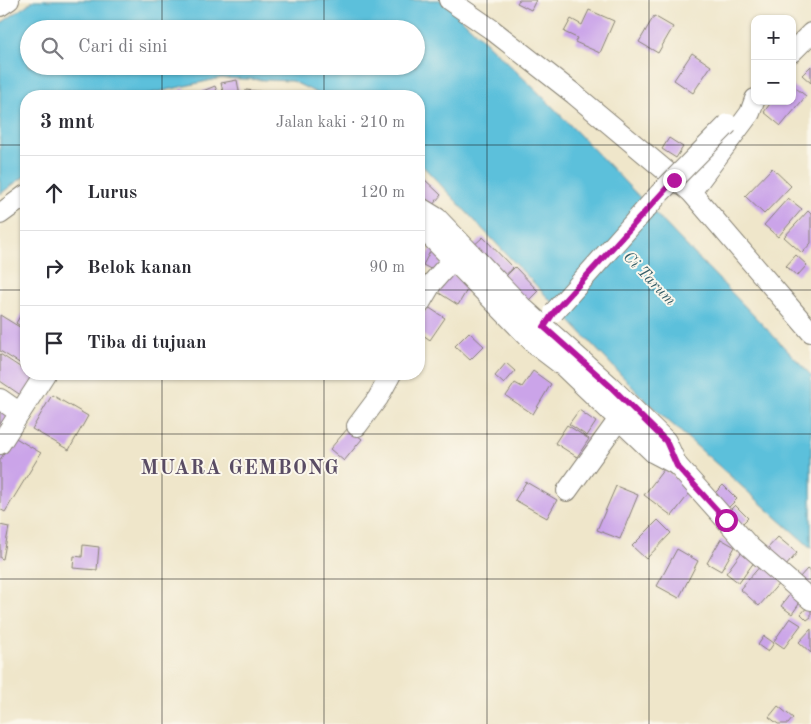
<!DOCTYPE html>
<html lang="id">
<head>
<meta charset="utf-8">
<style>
  :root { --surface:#fff; --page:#f7f7f7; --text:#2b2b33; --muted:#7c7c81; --line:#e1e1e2 }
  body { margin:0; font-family:"Old Standard TT",serif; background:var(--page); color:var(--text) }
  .controls { position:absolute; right:15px; top:15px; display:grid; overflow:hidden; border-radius:10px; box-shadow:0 1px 4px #0004 }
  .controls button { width:45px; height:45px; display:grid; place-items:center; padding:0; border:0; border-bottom:1px solid var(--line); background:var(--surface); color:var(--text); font:25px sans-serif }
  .stop { position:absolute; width:15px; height:15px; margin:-11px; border:4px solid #b5179e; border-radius:50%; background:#fff }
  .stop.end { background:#b5179e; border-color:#fff; box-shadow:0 1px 5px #0008 }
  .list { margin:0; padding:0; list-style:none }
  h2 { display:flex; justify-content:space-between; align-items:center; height:65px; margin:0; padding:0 20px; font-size:21px }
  h2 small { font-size:16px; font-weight:400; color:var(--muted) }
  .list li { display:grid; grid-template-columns:32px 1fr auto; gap:15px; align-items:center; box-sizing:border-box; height:75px; padding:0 20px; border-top:1px solid var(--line) }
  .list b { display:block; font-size:19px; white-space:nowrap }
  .list em { font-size:16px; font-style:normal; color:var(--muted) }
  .icon { flex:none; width:28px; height:28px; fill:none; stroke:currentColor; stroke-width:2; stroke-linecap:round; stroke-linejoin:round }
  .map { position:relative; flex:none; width:811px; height:724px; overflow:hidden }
  .search { position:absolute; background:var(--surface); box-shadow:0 1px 4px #0004; left:20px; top:20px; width:405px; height:55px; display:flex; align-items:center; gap:12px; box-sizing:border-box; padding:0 18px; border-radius:28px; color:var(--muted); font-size:19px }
  .panel { position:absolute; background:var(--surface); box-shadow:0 1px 4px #0004; left:20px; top:90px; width:405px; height:290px; border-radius:20px }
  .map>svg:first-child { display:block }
  .water { fill:#5cc0db; stroke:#3c6e7c; fill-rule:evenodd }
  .building { fill:#cba4e9 }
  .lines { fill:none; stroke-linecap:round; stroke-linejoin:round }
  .minor-casing { stroke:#868173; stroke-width:22 }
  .minor { stroke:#fff; stroke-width:20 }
  .minor-bridge-casing { stroke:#868173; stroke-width:22; stroke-linecap:butt }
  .minor-bridge { stroke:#fff; stroke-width:20 }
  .route { stroke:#b5179e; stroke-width:6 }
  .grid { fill:none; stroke:#1c1c1c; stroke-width:1; stroke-opacity:0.55 }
  .labels { text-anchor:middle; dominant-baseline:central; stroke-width:4; stroke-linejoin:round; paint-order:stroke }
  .water-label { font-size:16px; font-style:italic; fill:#365e68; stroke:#fbf7ec }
  .district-label { font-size:20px; font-weight:bold; letter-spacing:1px; fill:#594c64; stroke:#fbf7ec }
</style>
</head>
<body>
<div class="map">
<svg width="811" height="724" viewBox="0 0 811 724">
  <rect width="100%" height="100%" fill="#fbf7ec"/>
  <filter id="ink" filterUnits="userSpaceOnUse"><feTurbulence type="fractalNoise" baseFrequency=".02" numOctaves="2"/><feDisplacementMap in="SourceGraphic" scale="10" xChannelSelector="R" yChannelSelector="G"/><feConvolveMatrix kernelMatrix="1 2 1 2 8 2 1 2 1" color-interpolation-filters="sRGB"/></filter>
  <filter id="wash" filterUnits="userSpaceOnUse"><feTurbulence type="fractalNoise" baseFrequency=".0096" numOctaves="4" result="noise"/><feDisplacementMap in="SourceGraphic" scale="20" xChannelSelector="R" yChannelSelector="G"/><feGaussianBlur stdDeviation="1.12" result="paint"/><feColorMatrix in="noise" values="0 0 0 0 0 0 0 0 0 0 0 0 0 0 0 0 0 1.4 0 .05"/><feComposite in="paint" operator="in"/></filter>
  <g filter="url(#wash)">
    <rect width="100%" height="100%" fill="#efe6ca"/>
    <path class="water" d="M34,0H442L545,99L811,375V548L645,400L419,162V96H323L292,81L221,78L140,96H26V175L0,194V24ZM29,29H416V66H29Z"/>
    <g id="blocks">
      <g class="building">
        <path d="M519,0H536L531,10L517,3Z"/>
        <path d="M589,10L614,21L600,53L575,42L577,38L564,32L571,19L582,25Z"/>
        <path d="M654,16L673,27L658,53L639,42Z"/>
        <path d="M692,53L711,66L693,93L674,80Z"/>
        <path d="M811,66V83L802,75Z"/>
        <path d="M237,80L240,96H224L221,83Z"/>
        <path d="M792,85L806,96L781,126L764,112L772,101H792Z"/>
        <path d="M215,86L219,96H191Z"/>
        <path d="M184,88L189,96H170Z"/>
        <path d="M246,90L278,93V96H245Z"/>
        <path d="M669,138L683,147L676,158L662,149Z"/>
        <path d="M772,168L791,186L764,214L745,196Z"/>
        <path d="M421,176L441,195L432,206L419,195Z"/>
        <path d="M788,198L802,209L778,237L764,225Z"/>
        <path d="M808,211L811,214V243L802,253L784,237Z"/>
        <path d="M483,237L513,268L501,279L471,248Z"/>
        <path d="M433,246L447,254L436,272L423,265Z"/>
        <path d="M796,255L807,265L797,276L786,266Z"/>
        <path d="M515,267L538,291L524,305L500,282Z"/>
        <path d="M448,272L470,285L458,305L436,291Z"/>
        <path d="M26,306V330L16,323Z"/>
        <path d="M428,307L445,318L430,340L419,332V321Z"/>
        <path d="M0,315L26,331V367L0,351Z"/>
        <path d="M469,332L484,346L470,360L455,346Z"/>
        <path d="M0,354L26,371V374L38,378L25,398L0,381Z"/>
        <path d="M506,363L515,371L504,384L495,376Z"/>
        <path d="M533,371L551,384L533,414L506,396L515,383L522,387Z"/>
        <path d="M52,395L88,416L69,450L32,429Z"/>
        <path d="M0,401L13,409L0,429Z"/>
        <path d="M579,410L596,422L587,436L569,424Z"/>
        <path d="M567,425L589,439L577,457L555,443Z"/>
        <path d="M348,428L362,439L344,461L330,449Z"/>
        <path d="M14,437L41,453L5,512L0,509V460Z"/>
        <path d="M664,469L692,490L672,516L644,495Z"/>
        <path d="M526,482L557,500L547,518L515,500Z"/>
        <path d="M723,485L737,499L727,509L713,495Z"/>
        <path d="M616,486L638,495L620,539L597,530Z"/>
        <path d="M735,505L748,518L741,525L728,512Z"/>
        <path d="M658,520L671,533L646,559L632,546Z"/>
        <path d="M0,525L9,527L3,559L0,558Z"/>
        <path d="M778,537L797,553L785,567L766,550Z"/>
        <path d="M721,539L735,547L721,571L707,563Z"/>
        <path d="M83,545L99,547L97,570L73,568L74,556L82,557Z"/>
        <path d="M677,549L698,561L679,598L657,586Z"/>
        <path d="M744,549L757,558L739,583L726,573Z"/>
        <path d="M763,563L782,580L759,606L740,589Z"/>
        <path d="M807,569L811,572V588L799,578Z"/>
        <path d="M794,589L804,597L792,614L781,606Z"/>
        <path d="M811,603V617L807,620L801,614Z"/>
        <path d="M790,618L801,625L784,648L774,641Z"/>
        <path d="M811,629V653L799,642Z"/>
        <path d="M764,636L774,643L768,652L758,645Z"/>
        <path d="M778,706L793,718L788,724H778L769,717Z"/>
      </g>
    </g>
  </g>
  <g filter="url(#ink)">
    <use href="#blocks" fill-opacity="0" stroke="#868173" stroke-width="1"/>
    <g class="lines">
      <defs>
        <g id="minor">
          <path d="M449,0L491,29L574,94L691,192L811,332"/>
          <path d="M0,6L9,0"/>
          <path d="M792,52L811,33"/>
          <path d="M691,192L750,113L755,99"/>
          <path d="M419,207L437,218L522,307L610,386L666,441L677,465L750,547L811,600"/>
          <path d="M0,214L26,195"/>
          <path d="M419,220L425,231L537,346L562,365L654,453L677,465"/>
          <path d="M419,305L432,283L453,259"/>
          <path d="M0,399L20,413"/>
          <path d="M357,426L378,398L391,374"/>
          <path d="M0,444L45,374"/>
          <path d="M567,491L619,419"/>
        </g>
      </defs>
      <use href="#minor" class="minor-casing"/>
      <use href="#minor" class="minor"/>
      <defs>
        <path id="minor-bridge" d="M554,312L660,193L728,124"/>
      </defs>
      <use href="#minor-bridge" class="minor-bridge-casing"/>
      <use href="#minor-bridge" class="minor-bridge"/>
    </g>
  </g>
  <g class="lines" filter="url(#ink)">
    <path class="route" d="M674,180L554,312L544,327L610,386L666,441L677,466L726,520"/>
  </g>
  <path class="grid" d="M162,0V29M324,0V29M487,0V724M649,0V724M162,66V96M324,66V96M0,145H26M419,145H811M0,290H26M419,290H811M162,374V724M324,374V724M0,434H811M0,579H811"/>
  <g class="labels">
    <g class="water-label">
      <text transform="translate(649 279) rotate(46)">Ci Tarum</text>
    </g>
    <g class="district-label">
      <text x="240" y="469">MUARA GEMBONG</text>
    </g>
  </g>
</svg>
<div class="controls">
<button>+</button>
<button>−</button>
</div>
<div class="stop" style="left:726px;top:520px"></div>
<div class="stop end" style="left:674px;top:180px"></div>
<div class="search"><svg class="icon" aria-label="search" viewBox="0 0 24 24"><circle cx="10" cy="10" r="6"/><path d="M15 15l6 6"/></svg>Cari di sini</div>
<section class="panel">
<h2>3 mnt<small>Jalan kaki · 210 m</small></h2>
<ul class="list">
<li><svg class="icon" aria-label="ahead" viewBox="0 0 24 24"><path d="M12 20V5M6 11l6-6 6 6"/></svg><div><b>Lurus</b></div><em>120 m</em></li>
<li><svg class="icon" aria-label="right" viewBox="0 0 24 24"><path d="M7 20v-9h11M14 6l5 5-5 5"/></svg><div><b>Belok kanan</b></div><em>90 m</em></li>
<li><svg class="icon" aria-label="arrive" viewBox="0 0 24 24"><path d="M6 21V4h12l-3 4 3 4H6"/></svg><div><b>Tiba di tujuan</b></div></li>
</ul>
</section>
</div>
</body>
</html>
